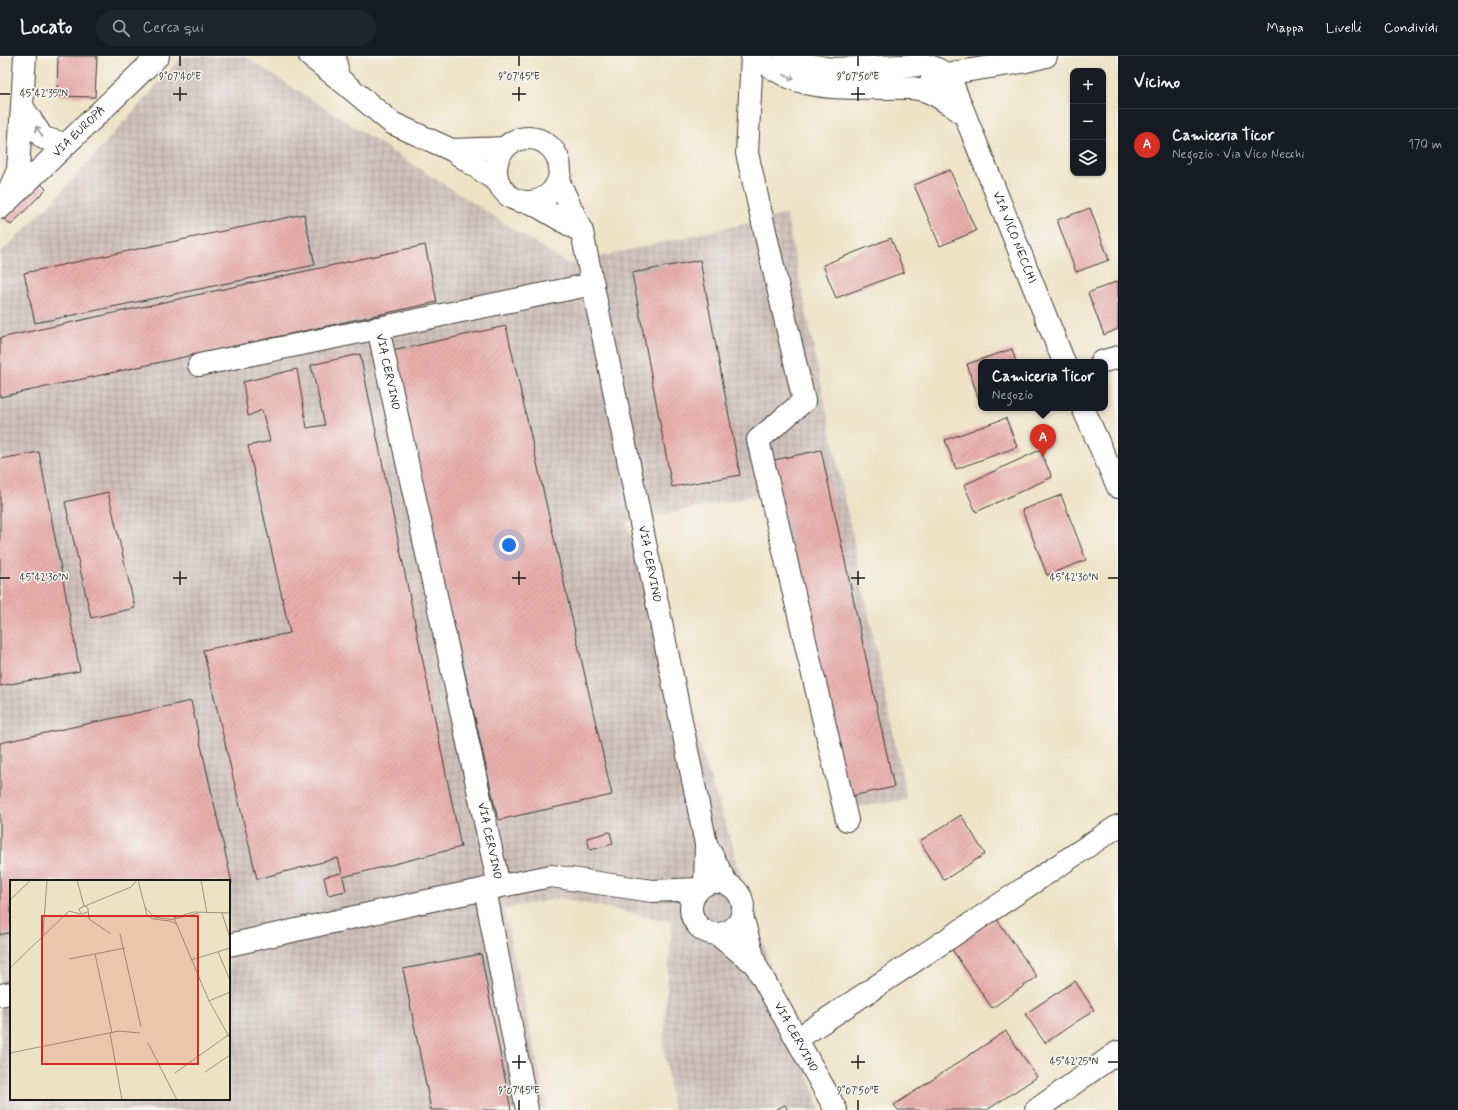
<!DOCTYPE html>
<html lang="it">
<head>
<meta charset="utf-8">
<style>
  :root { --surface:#171b24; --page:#20242c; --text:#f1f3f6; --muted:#9ea1a6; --line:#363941; --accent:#d93025 }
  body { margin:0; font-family:Mynerve,sans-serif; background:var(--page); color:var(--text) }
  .controls { position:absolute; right:12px; top:12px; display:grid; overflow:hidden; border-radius:8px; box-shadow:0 1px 3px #0004 }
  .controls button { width:36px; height:36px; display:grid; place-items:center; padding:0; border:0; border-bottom:1px solid var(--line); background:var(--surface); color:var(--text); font:20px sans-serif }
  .you { position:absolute; left:509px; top:489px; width:14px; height:14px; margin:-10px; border:3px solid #fff; border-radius:50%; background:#1a73e8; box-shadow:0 0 0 6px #1a73e833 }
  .badge { display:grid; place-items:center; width:26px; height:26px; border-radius:50%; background:var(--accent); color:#fff; font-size:13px; font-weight:700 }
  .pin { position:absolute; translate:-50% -33px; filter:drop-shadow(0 1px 2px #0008) }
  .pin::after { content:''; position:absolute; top:21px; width:14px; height:12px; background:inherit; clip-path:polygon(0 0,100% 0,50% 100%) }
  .popup { position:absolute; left:978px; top:303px; width:130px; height:52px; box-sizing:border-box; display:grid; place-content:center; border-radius:8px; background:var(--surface); filter:drop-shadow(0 1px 3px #0005); font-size:13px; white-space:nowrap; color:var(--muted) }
  .popup b { font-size:15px; color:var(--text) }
  .popup::after { content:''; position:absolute; left:50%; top:100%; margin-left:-8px; border:8px solid transparent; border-top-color:var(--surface) }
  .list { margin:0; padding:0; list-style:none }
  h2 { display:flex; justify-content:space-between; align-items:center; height:52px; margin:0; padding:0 16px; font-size:17px }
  h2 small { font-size:13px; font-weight:400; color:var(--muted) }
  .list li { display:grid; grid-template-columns:26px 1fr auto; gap:12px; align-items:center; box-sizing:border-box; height:72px; padding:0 16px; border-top:1px solid var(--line) }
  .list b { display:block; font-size:15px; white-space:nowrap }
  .list p { margin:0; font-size:13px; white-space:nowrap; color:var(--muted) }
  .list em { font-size:13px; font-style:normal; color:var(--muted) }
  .icon { flex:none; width:22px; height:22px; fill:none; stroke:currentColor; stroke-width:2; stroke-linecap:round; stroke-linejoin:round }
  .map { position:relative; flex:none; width:1118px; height:1054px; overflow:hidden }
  header { display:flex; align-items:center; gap:24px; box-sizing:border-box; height:56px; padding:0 20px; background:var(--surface); border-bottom:1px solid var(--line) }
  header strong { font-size:19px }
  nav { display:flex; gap:22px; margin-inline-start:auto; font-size:14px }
  .search { width:280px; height:36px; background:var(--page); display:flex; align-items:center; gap:10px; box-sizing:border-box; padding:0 14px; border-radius:22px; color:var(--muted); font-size:15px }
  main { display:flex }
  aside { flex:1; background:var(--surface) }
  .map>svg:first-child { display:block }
  .industrial { fill:url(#industrial-grid); fill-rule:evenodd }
  .building { fill:url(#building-hatch) }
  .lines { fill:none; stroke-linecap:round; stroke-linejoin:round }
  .minor-casing { stroke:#3c3a35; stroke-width:24 }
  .minor { stroke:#fff; stroke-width:22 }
  .oneway { stroke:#999 }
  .ticks { fill:none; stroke:#1c1c1c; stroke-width:1.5 }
  .labels { text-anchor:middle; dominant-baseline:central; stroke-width:3; stroke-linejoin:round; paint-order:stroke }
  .street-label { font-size:12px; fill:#1c1c1c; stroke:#f6f6f2 }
  .inset-road { fill:none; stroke:#9a9381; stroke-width:1 }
  .view { fill:#d62828; fill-opacity:0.15; stroke:#d62828; stroke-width:2 }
  .inset-edge { fill:none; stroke:#1c1c1c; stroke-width:2 }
  .ticks-label { font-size:10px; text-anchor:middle; fill:#1c1c1c; stroke:#f6f6f2; stroke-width:3; stroke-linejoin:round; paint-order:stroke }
</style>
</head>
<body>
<header>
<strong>Locato</strong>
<div class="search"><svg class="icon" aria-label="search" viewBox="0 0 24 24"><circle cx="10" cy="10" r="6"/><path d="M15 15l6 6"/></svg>Cerca qui</div>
<nav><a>Mappa</a><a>Livelli</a><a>Condividi</a></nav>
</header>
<main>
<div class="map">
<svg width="1118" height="1054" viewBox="0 0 1118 1054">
  <defs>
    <pattern id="industrial-grid" width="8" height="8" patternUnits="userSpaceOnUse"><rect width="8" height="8" fill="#cfc0ba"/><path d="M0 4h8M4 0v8" fill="none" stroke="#b1a49f"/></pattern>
    <pattern id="building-hatch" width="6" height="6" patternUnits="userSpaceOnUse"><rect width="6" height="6" fill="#e8aeac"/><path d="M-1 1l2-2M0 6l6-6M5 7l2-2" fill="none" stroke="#c69593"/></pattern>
  </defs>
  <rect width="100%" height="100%" fill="#f6f6f2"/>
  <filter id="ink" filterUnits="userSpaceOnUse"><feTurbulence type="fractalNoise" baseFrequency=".025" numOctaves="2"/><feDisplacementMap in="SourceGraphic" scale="8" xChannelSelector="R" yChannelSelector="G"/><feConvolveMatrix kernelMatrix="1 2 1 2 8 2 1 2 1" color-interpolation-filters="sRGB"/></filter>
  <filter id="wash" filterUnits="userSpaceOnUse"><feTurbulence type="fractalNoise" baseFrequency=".012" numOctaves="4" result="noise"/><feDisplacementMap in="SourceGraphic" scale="16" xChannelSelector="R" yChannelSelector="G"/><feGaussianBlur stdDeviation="0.9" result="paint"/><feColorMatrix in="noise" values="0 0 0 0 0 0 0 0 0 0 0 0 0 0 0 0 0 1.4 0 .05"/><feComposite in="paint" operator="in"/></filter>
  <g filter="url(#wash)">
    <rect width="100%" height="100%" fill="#eee2c5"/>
    <path class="industrial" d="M183,0H244L568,208L786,158L907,744L835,754L763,438L626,466L729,779L772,915L820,1054H673L663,989L672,866L561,842L504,853L547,1054H0V197L56,142ZM11,825H229V1043H11Z"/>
    <g id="blocks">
      <g class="building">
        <path d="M58,0H97L95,41L57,40Z"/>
        <path d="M950,114L976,175L940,190L914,129Z"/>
        <path d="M40,127L46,133L11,169L4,163Z"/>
        <path d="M1090,152L1109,204L1076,216L1057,164Z"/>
        <path d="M304,158L315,209L35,267L24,217Z"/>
        <path d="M891,182L904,216L836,242L823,209Z"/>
        <path d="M425,189L437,246L0,341V282Z"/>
        <path d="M700,204L740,419L672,431L632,217Z"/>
        <path d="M1118,225V273L1104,279L1088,237Z"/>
        <path d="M506,270L612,739L498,764L392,295Z"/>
        <path d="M1012,293L1016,306H981V344H979L967,308Z"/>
        <path d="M360,298L461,791L343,821L346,835L328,839L324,821L342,817L338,802L257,823L203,594L290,577L248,390L270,385L262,354L248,360L243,326L297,313L307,372L325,369L311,309Z"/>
        <path d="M1006,362L1017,391L956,413L945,384Z"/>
        <path d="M821,394L894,731L847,741L774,404Z"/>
        <path d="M1040,394L1052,421L976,456L964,429Z"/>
        <path d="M39,396L80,615L0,630V403Z"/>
        <path d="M108,436L135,552L91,562L65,446Z"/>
        <path d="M1061,439L1086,504L1047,519L1022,454Z"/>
        <path d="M191,645L232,827H229V825H11V876L0,879V687Z"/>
        <path d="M961,759L985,798L944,824L920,785Z"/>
        <path d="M610,776L613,788L590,794L587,782Z"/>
        <path d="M996,862L1037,921L992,952L951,892Z"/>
        <path d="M481,898L511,1054H431L403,913Z"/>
        <path d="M1075,925L1094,954L1045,987L1025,958Z"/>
        <path d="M1006,975L1037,1021L987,1054H898L894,1049Z"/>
        <path d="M785,1049L788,1054H775Z"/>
      </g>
    </g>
  </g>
  <g filter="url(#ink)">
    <use href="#blocks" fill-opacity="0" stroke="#3c3a35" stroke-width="1"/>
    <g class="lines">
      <defs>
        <g id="minor">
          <path d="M310,0L338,22"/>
          <path d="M335,0L338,22L392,67L452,94L498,126"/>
          <path d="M752,0L747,97L804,345L758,384L847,764"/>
          <path d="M757,0C798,37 836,31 887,32C897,32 908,31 918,33C935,36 950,49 964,58"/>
          <path id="s1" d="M786,0C801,7 815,11 831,13L925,9C938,12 944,16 952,27L1064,306"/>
          <path d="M932,20L1022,6L1046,0"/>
          <path d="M22,50L43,82L66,88"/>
          <circle cx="528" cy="114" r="32"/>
          <path d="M452,94L505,92"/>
          <path id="s2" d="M559,126L582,176L706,788"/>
          <path d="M6,141L18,114L25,0"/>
          <path d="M532,147L582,176"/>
          <path id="s3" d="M0,152L158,0"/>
          <path id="s4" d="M378,272L499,830"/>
          <path d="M1101,306L1118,301"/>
          <path d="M199,309L593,228"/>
          <path d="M1083,352L1118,431"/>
          <circle cx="717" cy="852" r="26"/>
          <path d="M705,828L706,788L727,828"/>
          <path d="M485,833L527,1054"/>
          <path d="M717,878L755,908L742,860"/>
          <path d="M229,889L427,845L551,820L652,835L698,833"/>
          <path id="s5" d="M755,908L836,1054"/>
          <path d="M0,939L11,937"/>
          <path d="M797,983L1118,770"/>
          <path d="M1036,1054L1118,996"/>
        </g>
      </defs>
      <use href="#minor" class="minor-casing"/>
      <use href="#minor" class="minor"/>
    </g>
    <defs><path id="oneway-shaft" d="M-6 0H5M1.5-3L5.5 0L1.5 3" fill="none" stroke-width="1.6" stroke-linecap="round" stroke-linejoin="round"/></defs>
    <g class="oneway">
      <use href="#oneway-shaft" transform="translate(789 21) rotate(24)"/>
      <use href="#oneway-shaft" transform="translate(39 75) rotate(-124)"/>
    </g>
  </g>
  <path class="ticks" d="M180,0V10M519,0V10M858,0V10M180,31V45M519,31V45M858,31V45M0,38H10M173,38H187M512,38H526M851,38H865M180,515V529M519,515V529M858,515V529M0,522H10M173,522H187M512,522H526M851,522H865M1108,522H1118M519,999V1013M858,999V1013M512,1006H526M851,1006H865M1108,1006H1118M519,1044V1054M858,1044V1054"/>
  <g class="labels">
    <g class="street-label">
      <text stroke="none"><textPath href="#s3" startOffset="110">VIA EUROPA</textPath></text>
      <text stroke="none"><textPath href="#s1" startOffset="341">VIA VICO NECCHI</textPath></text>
      <text stroke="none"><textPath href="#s4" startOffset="45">VIA CERVINO</textPath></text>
      <text stroke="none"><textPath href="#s2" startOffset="394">VIA CERVINO</textPath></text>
      <text stroke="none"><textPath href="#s4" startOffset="525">VIA CERVINO</textPath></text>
      <text stroke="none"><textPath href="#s5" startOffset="84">VIA CERVINO</textPath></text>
    </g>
  </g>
  <g transform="translate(10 824)">
    <rect width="220" height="220" fill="#eee2c5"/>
    <path class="inset-road" d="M67,0L74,26M128,0L137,35L143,39L160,41L167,44M191,0L197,33M0,20L21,0M75,26L121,7L127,0M135,27L144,37L165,40L199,121L220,158M78,32L71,34L69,29L74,26L77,27L78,29L79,39L101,54M212,33L220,58M163,38L184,32L220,33M164,39L189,33M33,54L37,0M110,54L131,147M208,72L220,100M85,74L102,153M59,79L115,68M181,80L220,68M0,88L59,31L70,34M199,121L220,112M100,153L112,220M138,163L167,220M0,173L109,151L130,153M195,192L220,175M165,193L218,155"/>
    <path class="view" d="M32,36H188V184H32Z"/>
    <rect width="220" height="220" class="inset-edge"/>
  </g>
  <g class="ticks-label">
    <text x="180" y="24">9°07'40"E</text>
    <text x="519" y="24">9°07'45"E</text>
    <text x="858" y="24">9°07'50"E</text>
    <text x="44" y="41">45°42'35"N</text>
    <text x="44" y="525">45°42'30"N</text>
    <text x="1074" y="525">45°42'30"N</text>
    <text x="1074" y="1009">45°42'25"N</text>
    <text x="519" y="1038">9°07'45"E</text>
    <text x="858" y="1038">9°07'50"E</text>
  </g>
</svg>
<div class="controls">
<button>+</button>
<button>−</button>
<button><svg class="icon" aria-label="layers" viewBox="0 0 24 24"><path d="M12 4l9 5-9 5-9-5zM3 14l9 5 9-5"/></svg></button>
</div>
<div class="you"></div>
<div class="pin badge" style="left:1043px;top:401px">A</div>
<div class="popup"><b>Camiceria Ticor</b>Negozio</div>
</div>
<aside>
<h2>Vicino<small></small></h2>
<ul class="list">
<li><span class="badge">A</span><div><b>Camiceria Ticor</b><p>Negozio · Via Vico Necchi</p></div><em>170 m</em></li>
</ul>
</aside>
</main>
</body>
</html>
